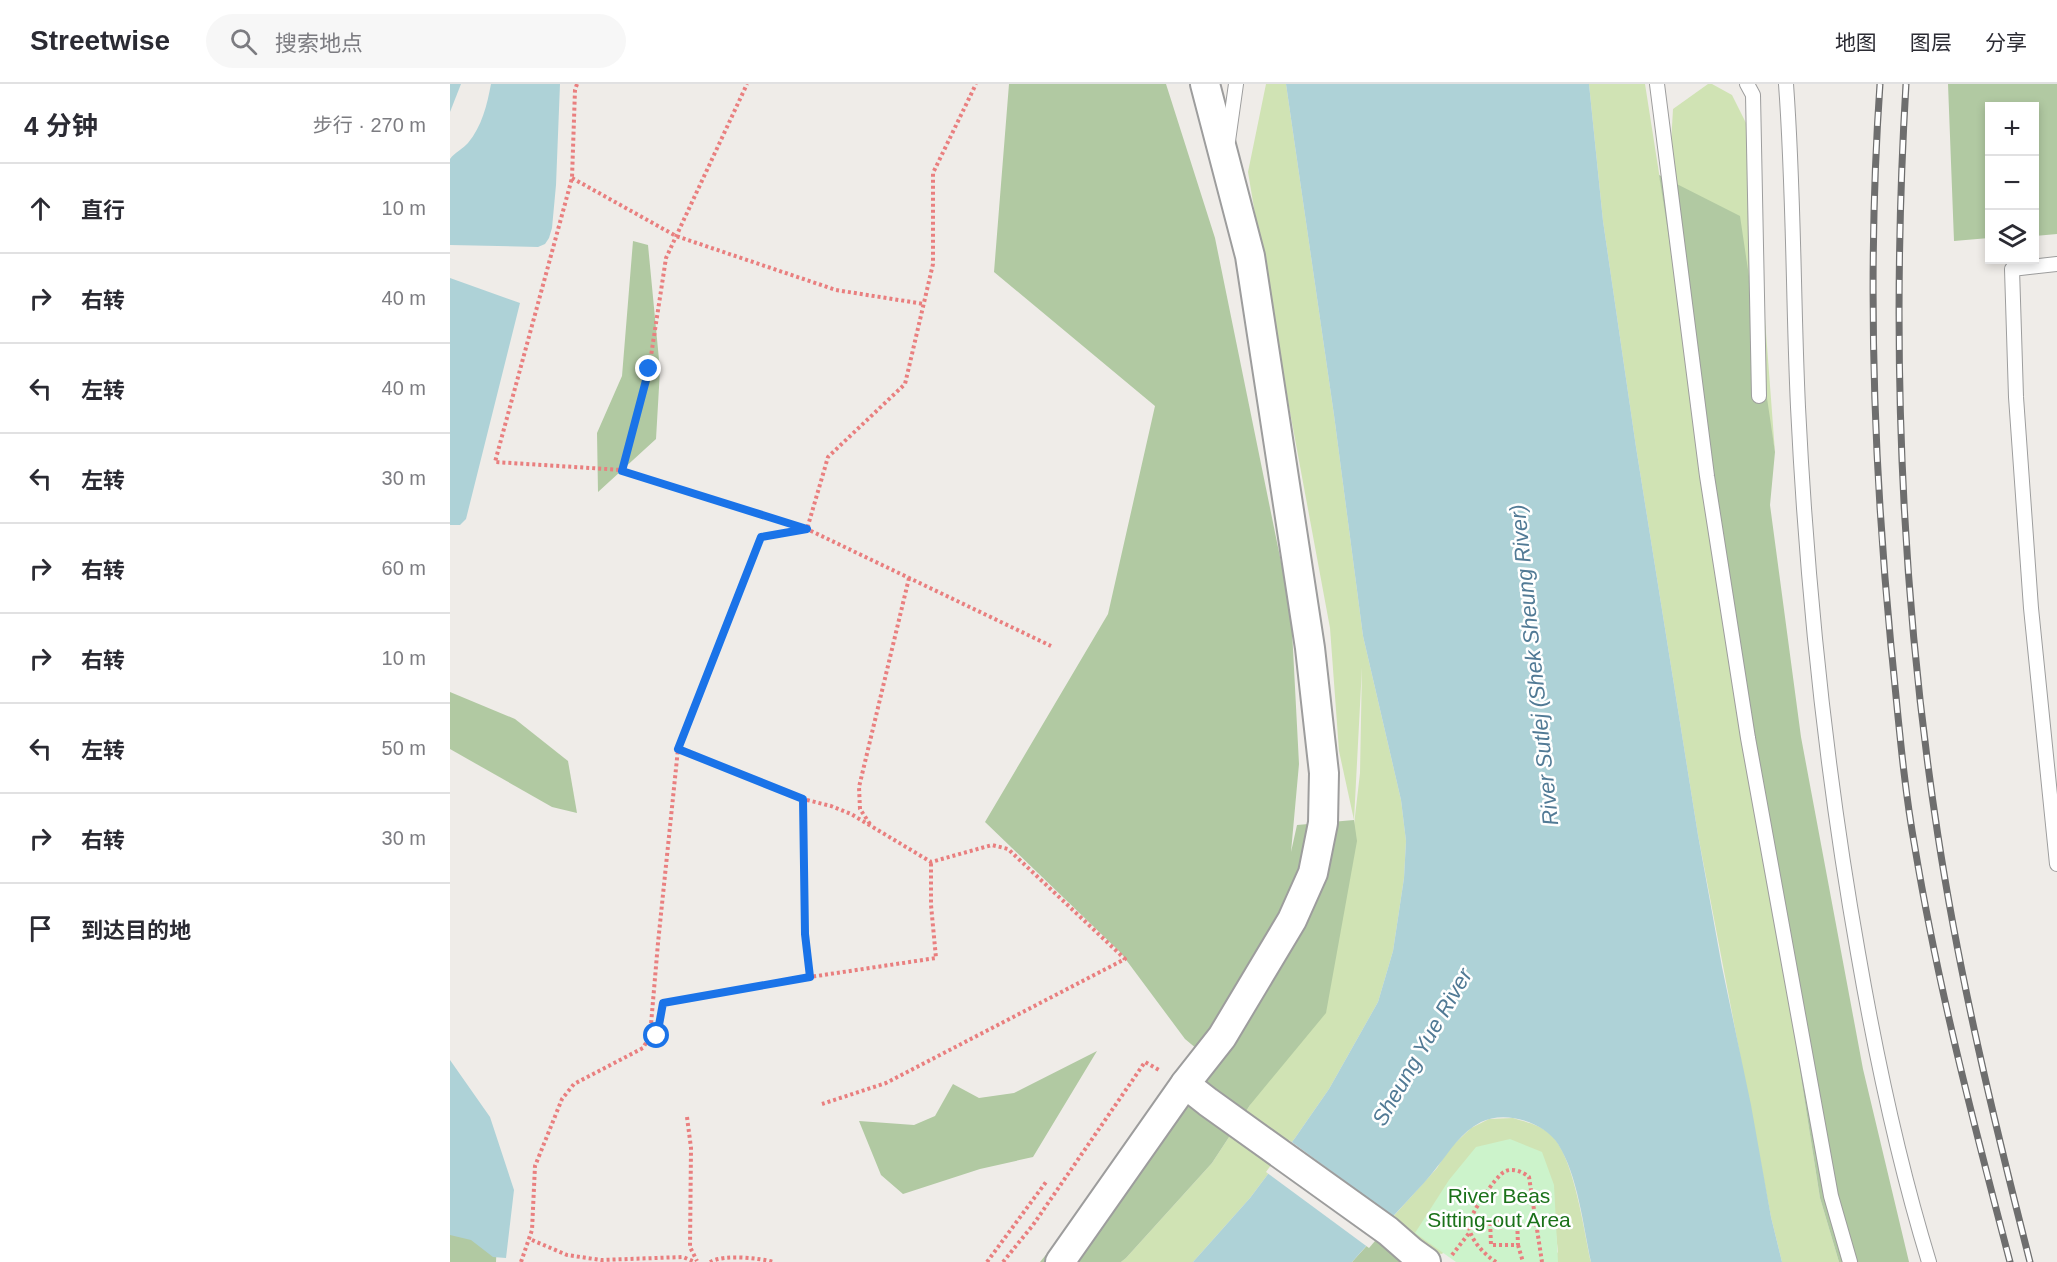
<!DOCTYPE html>
<html lang="zh">
<head>
<meta charset="utf-8">
<style>
  :root { --surface:#fff; --page:#f7f7f7; --text:#2b2b33; --muted:#7c7c81; --line:#e1e1e2 }
  body { margin:0; font-family:Arial,"Noto Sans SC",sans-serif; background:var(--page); color:var(--text) }
  .controls { position:absolute; right:18px; top:18px; display:grid; overflow:hidden; border-radius:0px; box-shadow:0 3px 9px #0003 }
  .controls button { width:54px; height:54px; display:grid; place-items:center; padding:0; border:0; border-bottom:2px solid var(--line); background:var(--surface); color:var(--text); font:30px sans-serif }
  .stop { position:absolute; width:18px; height:18px; margin:-14px; border:4px solid #1a73e8; border-radius:50%; background:#fff }
  .stop.end { background:#1a73e8; border-color:#fff; box-shadow:0 2px 6px #0008 }
  .list { margin:0; padding:0; list-style:none }
  h2 { display:flex; justify-content:space-between; align-items:center; height:78px; margin:0; padding:0 24px; font-size:26px }
  h2 small { font-size:20px; font-weight:400; color:var(--muted) }
  .list li { display:grid; grid-template-columns:39px 1fr auto; gap:18px; align-items:center; box-sizing:border-box; height:90px; padding:0 24px; border-top:2px solid var(--line) }
  .list b { display:block; font-size:22px; white-space:nowrap }
  .list em { font-size:20px; font-style:normal; color:var(--muted) }
  .icon { flex:none; width:33px; height:33px; fill:none; stroke:currentColor; stroke-width:2; stroke-linecap:round; stroke-linejoin:round }
  .map { position:relative; flex:none; width:1607px; height:1178px; overflow:hidden }
  header { display:flex; align-items:center; gap:36px; box-sizing:border-box; height:84px; padding:0 30px; background:var(--surface); border-bottom:2px solid var(--line) }
  header strong { font-size:28px }
  nav { display:flex; gap:33px; margin-inline-start:auto; font-size:21px }
  .search { width:420px; height:54px; background:var(--page); display:flex; align-items:center; gap:15px; box-sizing:border-box; padding:0 21px; border-radius:33px; color:var(--muted); font-size:22px }
  main { display:flex }
  aside { flex:1; background:var(--surface) }
  .map>svg:first-child { display:block }
  .grass { fill:#d0e3b4 }
  .forest { fill:#b1c9a2 }
  .park { fill:#ccf3cb }
  .water { fill:#aed2d7 }
  .pier { fill:#efece8 }
  .lines { fill:none; stroke-linecap:round; stroke-linejoin:round }
  .service-casing { stroke:#9d9d9d; stroke-width:16 }
  .minor-casing { stroke:#9d9d9d; stroke-width:32 }
  .path { stroke:#e97f7f; stroke-width:4; stroke-dasharray:3 3; stroke-linecap:butt }
  .service { stroke:#fff; stroke-width:14 }
  .minor { stroke:#fff; stroke-width:28 }
  .rail-casing { stroke:#6e6e6e; stroke-width:7 }
  .rail { stroke:#fff; stroke-width:4.5; stroke-dasharray:14; stroke-linecap:butt }
  .route { stroke:#1a73e8; stroke-width:8 }
  .labels { text-anchor:middle; dominant-baseline:central; stroke-width:5; stroke-linejoin:round; paint-order:stroke }
  .park-label { font-size:21px; fill:#1b721a; stroke:#fff }
  .water-label { font-size:22px; font-style:italic; fill:#517a95; stroke:#fff }
</style>
</head>
<body>
<header>
<strong>Streetwise</strong>
<div class="search"><svg class="icon" aria-label="search" viewBox="0 0 24 24"><circle cx="10" cy="10" r="6"/><path d="M15 15l6 6"/></svg>搜索地点</div>
<nav><a>地图</a><a>图层</a><a>分享</a></nav>
</header>
<main>
<aside>
<h2>4 分钟<small>步行 · 270 m</small></h2>
<ul class="list">
<li><svg class="icon" aria-label="ahead" viewBox="0 0 24 24"><path d="M12 20V5M6 11l6-6 6 6"/></svg><div><b>直行</b></div><em>10 m</em></li>
<li><svg class="icon" aria-label="right" viewBox="0 0 24 24"><path d="M7 20v-9h11M14 6l5 5-5 5"/></svg><div><b>右转</b></div><em>40 m</em></li>
<li><svg class="icon" aria-label="left" viewBox="0 0 24 24"><path d="M17 20v-9H6M10 6l-5 5 5 5"/></svg><div><b>左转</b></div><em>40 m</em></li>
<li><svg class="icon" aria-label="left" viewBox="0 0 24 24"><path d="M17 20v-9H6M10 6l-5 5 5 5"/></svg><div><b>左转</b></div><em>30 m</em></li>
<li><svg class="icon" aria-label="right" viewBox="0 0 24 24"><path d="M7 20v-9h11M14 6l5 5-5 5"/></svg><div><b>右转</b></div><em>60 m</em></li>
<li><svg class="icon" aria-label="right" viewBox="0 0 24 24"><path d="M7 20v-9h11M14 6l5 5-5 5"/></svg><div><b>右转</b></div><em>10 m</em></li>
<li><svg class="icon" aria-label="left" viewBox="0 0 24 24"><path d="M17 20v-9H6M10 6l-5 5 5 5"/></svg><div><b>左转</b></div><em>50 m</em></li>
<li><svg class="icon" aria-label="right" viewBox="0 0 24 24"><path d="M7 20v-9h11M14 6l5 5-5 5"/></svg><div><b>右转</b></div><em>30 m</em></li>
<li><svg class="icon" aria-label="arrive" viewBox="0 0 24 24"><path d="M6 21V4h12l-3 4 3 4H6"/></svg><div><b>到达目的地</b></div></li>
</ul>
</aside>
<div class="map">
<svg width="1607" height="1178" viewBox="0 0 1607 1178">
  <rect width="100%" height="100%" fill="#efece8"/>
  <g class="grass">
    <path d="M816,0H836L884,331L913,552L951,716L956,757L954,794L943,867L928,918L879,1005L845,1054L800,1114L743,1178H671L676,1174L762,1079L800,1021L904,741L910,689L912,583L904,736L889,667L880,544L820,220L798,88Z"/>
    <path d="M1139,0H1195L1370,1114L1389,1178H1332L1321,1133L1248,751L1186,363L1153,137Z"/>
    <path d="M1258,0H1262L1282,11L1301,49L1325,368L1282,140L1219,96L1223,25Z"/>
    <path d="M1063,1034C1076,1038 1091,1041 1101,1051C1124,1072 1134,1147 1141,1178H1100L1108,1168L1106,1150L1013,1144L992,1170L956,1164L954,1165L922,1156L987,1084L999,1065L1021,1044L1039,1035Z"/>
  </g>
  <g class="forest">
    <path d="M559,0H716L765,154L841,527L849,680L841,768L847,741L904,736L907,757L876,929L800,1021L762,1079L676,1174L671,1178H590L726,1014L753,970L735,955L671,869L535,738L658,530L705,322L544,188Z"/>
    <path d="M1498,0H1607V150L1585,152L1584,22H1540L1539,154L1504,157Z"/>
    <path d="M1209,91L1290,132L1325,368L1320,421L1351,653L1413,985L1459,1178H1389L1370,1114Z"/>
    <path d="M183,157L198,161L210,286L206,355L148,408L147,349L172,292Z"/>
    <path d="M0,608L65,635L118,677L127,729L102,723L0,665Z"/>
    <path d="M647,967L583,1073L530,1085L453,1110L431,1091L409,1037L464,1041L485,1032L503,1000L529,1014L564,1009Z"/>
    <path d="M0,1142L47,1156L46,1178H0Z"/>
    <path d="M922,1156L989,1178H902Z"/>
  </g>
  <path class="park" d="M1060,1055L1092,1068L1104,1101L1108,1178H1006L965,1149L999,1096L1026,1063Z"/>
  <g class="water">
    <path d="M0,0H11L0,28Z"/>
    <path d="M41,0H110L106,101L102,144L99,154L95,160L88,163L0,161V75C5,68 13,65 18,59C32,42 37,21 41,0Z"/>
    <path d="M836,0H1139L1153,137L1186,363L1248,751L1272,883L1301,1021L1321,1133L1332,1178H1141C1133,1141 1128,1092 1108,1060C1094,1038 1055,1026 1031,1038C1011,1048 1000,1067 987,1083C979,1094 969,1104 960,1114C940,1135 921,1157 902,1178H743L800,1114L845,1054L879,1005L928,918L943,867L954,794L956,757L951,716L913,552L884,331Z"/>
    <path d="M0,194L70,219L16,435L10,441H0Z"/>
    <path d="M0,976L40,1033L64,1106L56,1174L43,1173L21,1156L0,1151Z"/>
  </g>
  <path class="pier" d="M839,1056L945,1134L919,1164L816,1088Z"/>
  <g class="lines">
    <defs>
      <g id="service">
        <path d="M1207,0L1257,392L1298,654L1381,1112L1400,1178"/>
        <path d="M1297,0L1303,11L1309,312"/>
        <path d="M1336,0C1344,107 1343,215 1348,323C1357,507 1376,688 1408,869C1426,973 1448,1077 1479,1178"/>
        <path d="M778,57L786,0"/>
        <path d="M1607,180L1562,185L1566,313L1581,524L1607,780"/>
      </g>
      <g id="minor">
        <path d="M735,1000L758,1018L938,1147L962,1168L976,1178"/>
        <path d="M610,1178L735,1000L772,953L842,836L863,789L873,739L874,689L860,564L800,172L755,0"/>
      </g>
    </defs>
    <use href="#service" class="service-casing"/>
    <use href="#minor" class="minor-casing"/>
    <g class="path">
      <path d="M127,0L125,6L122,94L45,378L172,386L357,445L601,562"/>
      <path d="M122,94L226,152L386,206L474,220"/>
      <path d="M172,386L199,285L216,174L297,0"/>
      <path d="M228,665L311,453L357,445L378,373L455,300L483,180V89L526,0"/>
      <path d="M353,715L355,850L360,893"/>
      <path d="M420,740L410,725L409,703L459,494"/>
      <path d="M207,952L213,919L360,893L486,874L481,821V778"/>
      <path d="M237,1033L241,1064L240,1163L247,1177"/>
      <path d="M1067,1135L1068,1161H1041L1040,1136Z"/>
      <path d="M1020,1136H1040"/>
      <path d="M82,1156L117,1171L151,1176L233,1173L245,1178"/>
      <path d="M1068,1161L1073,1178"/>
      <path d="M1002,1171L1020,1148"/>
      <path d="M71,1178L82,1146L85,1082L112,1015L124,1000L193,964L200,952L208,859L228,665L353,715L381,722L401,730L481,778L542,761L558,765L675,875L436,999L372,1020"/>
      <path d="M260,1178C275,1170 308,1174 324,1178"/>
      <path d="M537,1178L596,1098"/>
      <path d="M553,1178L583,1141L695,978L711,987"/>
      <path d="M1046,1178C1035,1171 1019,1155 1019,1141C1018,1133 1046,1092 1054,1088C1062,1083 1073,1088 1079,1093L1092,1178"/>
    </g>
    <use href="#service" class="service"/>
    <use href="#minor" class="minor"/>
    <defs>
      <g id="rail">
        <path d="M1430,0C1417,187 1423,375 1441,562C1448,629 1453,697 1465,764C1488,903 1524,1041 1560,1178"/>
        <path d="M1456,0C1441,250 1450,504 1488,752C1510,896 1544,1037 1580,1178"/>
      </g>
    </defs>
    <use href="#rail" class="rail-casing"/>
    <use href="#rail" class="rail"/>
  </g>
  <g class="lines">
    <path class="route" d="M199,285L172,387L357,445L311,453L228,665L353,715L355,850L360,893L213,919L207,952"/>
  </g>
  <g class="labels">
    <g class="park-label">
      <text x="1049" y="1111">River Beas<tspan x="1049" dy="24">Sitting-out Area</tspan></text>
    </g>
    <g class="water-label">
      <text transform="translate(1084 581) rotate(-96)">River Sutlej (Shek Sheung River)</text>
      <text transform="translate(972 963) rotate(-60)">Sheung Yue River</text>
    </g>
  </g>
</svg>
<div class="controls">
<button>+</button>
<button>−</button>
<button><svg class="icon" aria-label="layers" viewBox="0 0 24 24"><path d="M12 4l9 5-9 5-9-5zM3 14l9 5 9-5"/></svg></button>
</div>
<div class="stop" style="left:207px;top:952px"></div>
<div class="stop end" style="left:199px;top:285px"></div>
</div>
</main>
</body>
</html>
